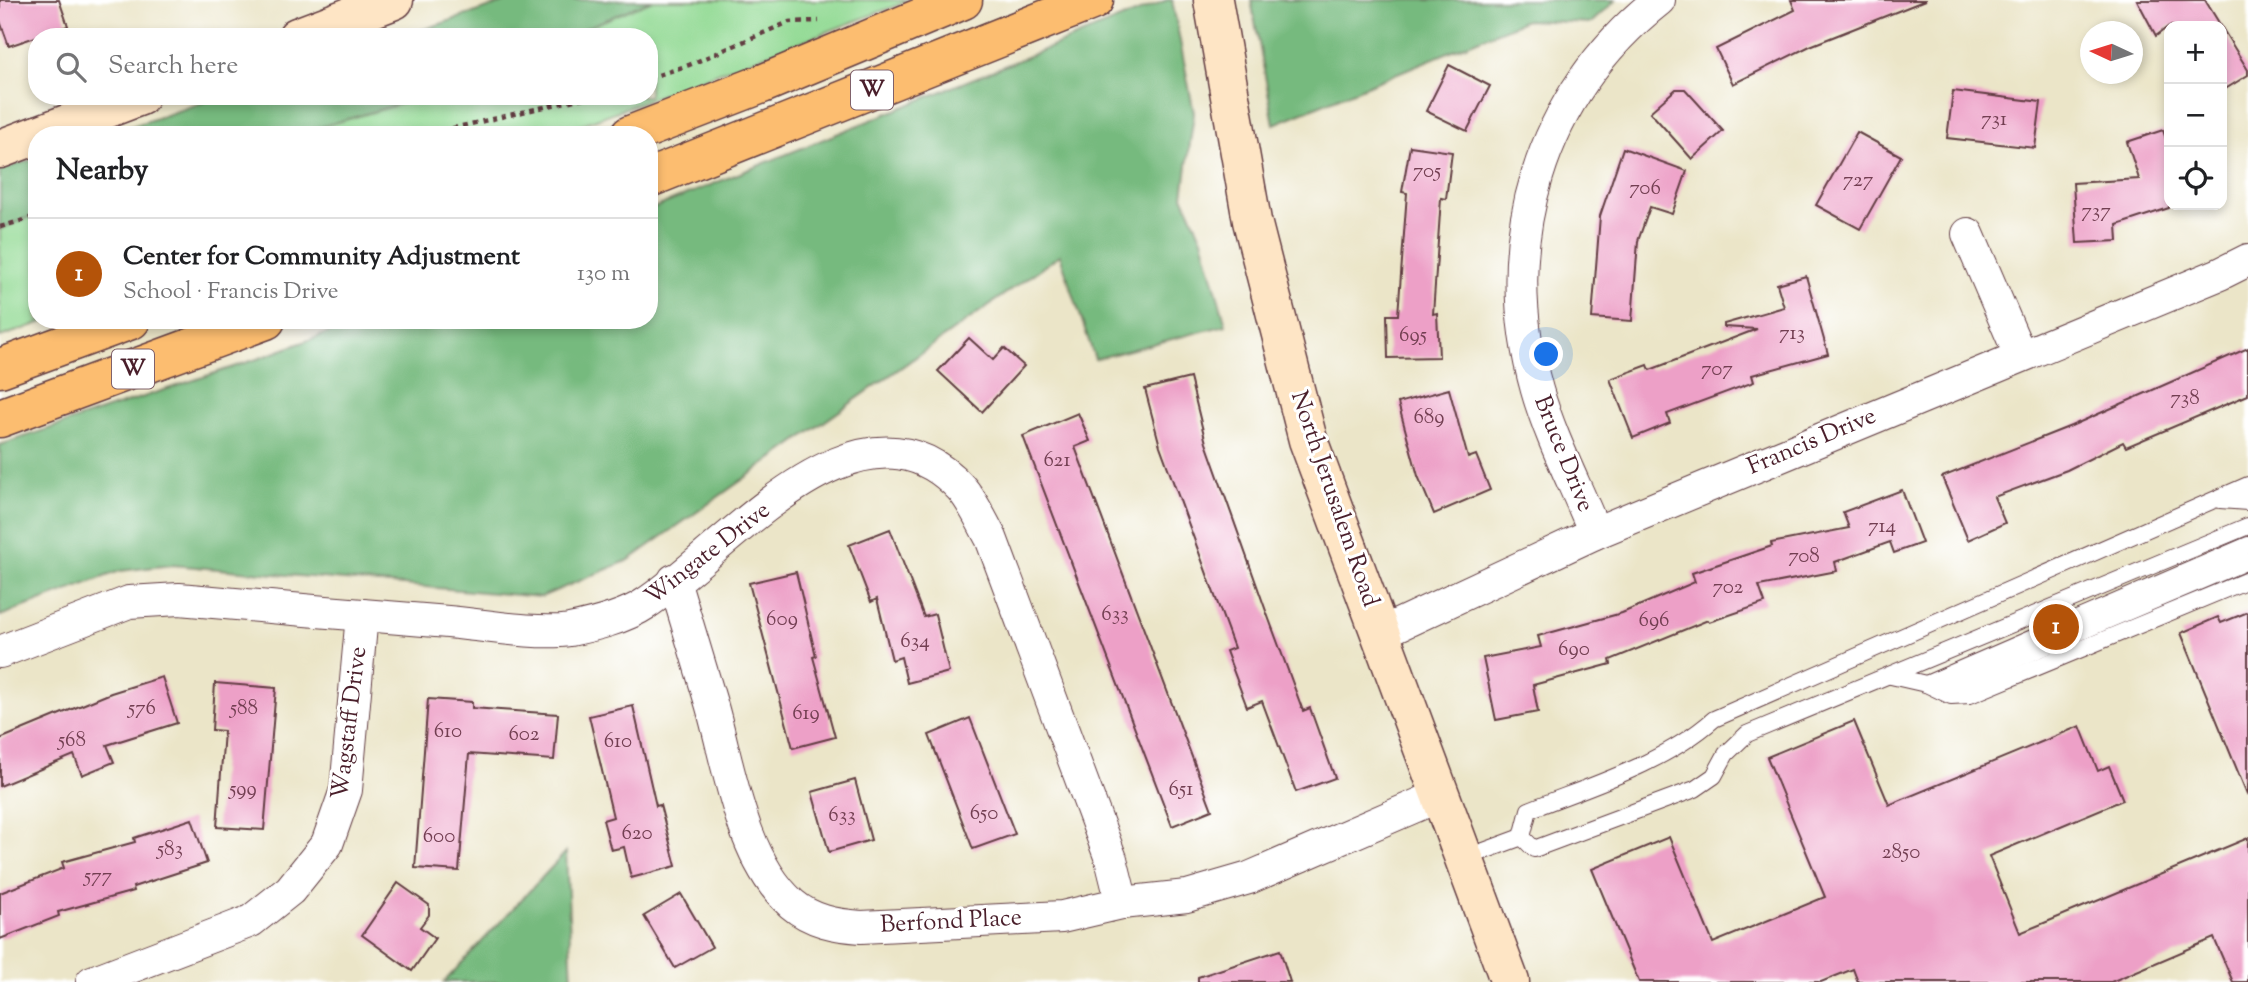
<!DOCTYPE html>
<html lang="en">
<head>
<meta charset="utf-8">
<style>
  :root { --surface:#fff; --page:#f6f6f6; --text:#202124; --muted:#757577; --line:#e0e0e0; --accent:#b45309 }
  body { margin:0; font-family:"Sorts Mill Goudy",serif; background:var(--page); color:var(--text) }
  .controls { position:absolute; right:21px; top:21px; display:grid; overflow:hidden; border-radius:14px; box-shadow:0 4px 10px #0003 }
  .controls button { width:63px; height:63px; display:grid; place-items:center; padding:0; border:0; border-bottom:2px solid var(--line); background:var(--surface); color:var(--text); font:35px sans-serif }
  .compass { position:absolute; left:2080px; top:21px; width:63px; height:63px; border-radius:50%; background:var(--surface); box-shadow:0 4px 10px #0003; rotate:274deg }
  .you { position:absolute; left:1547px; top:355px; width:24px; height:24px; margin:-18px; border:5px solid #fff; border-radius:50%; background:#1a73e8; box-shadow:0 0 0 10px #1a73e833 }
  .badge { display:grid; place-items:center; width:46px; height:46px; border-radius:50%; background:var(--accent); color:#fff; font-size:23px; font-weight:700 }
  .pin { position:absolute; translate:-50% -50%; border:4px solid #fff; box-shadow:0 2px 7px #0006 }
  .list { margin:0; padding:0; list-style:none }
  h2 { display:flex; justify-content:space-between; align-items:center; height:91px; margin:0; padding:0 28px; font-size:30px }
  h2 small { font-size:23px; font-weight:400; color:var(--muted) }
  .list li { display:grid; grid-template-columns:46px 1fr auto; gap:21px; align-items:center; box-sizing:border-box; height:112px; padding:0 28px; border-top:2px solid var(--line) }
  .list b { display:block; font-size:26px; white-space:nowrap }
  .list p { margin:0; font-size:23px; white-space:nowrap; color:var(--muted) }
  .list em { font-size:23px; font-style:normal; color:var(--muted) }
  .icon { flex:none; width:38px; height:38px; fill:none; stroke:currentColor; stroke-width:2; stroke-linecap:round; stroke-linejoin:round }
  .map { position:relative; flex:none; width:2248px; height:982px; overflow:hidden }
  .search { position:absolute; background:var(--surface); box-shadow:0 4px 10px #0003; left:28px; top:28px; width:630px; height:77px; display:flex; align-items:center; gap:18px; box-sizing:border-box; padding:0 24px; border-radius:28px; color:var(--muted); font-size:26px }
  .panel { position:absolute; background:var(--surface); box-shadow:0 4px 10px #0003; left:28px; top:126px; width:630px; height:203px; border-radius:28px }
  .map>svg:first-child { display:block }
  .green { fill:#93da94; stroke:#6e7c60; stroke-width:2 }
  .forest { fill:#76ba7e; stroke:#606c54; stroke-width:2 }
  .building { fill:#eda0c7 }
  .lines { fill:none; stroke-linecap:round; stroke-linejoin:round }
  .lane-casing { stroke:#623d43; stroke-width:18 }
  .street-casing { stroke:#623d43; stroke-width:34 }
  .secondary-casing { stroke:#623d43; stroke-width:41 }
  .highway-casing { stroke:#623d43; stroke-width:41 }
  .path { stroke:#623d43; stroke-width:4.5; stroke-dasharray:5 5; stroke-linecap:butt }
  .lane { stroke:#fff; stroke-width:16 }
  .street { stroke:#fff; stroke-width:32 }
  .secondary { stroke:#fee5c5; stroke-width:38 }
  .highway { stroke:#fcbd6f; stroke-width:38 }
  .labels { text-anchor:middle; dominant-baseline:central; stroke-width:6; stroke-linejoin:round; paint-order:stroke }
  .number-label { font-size:21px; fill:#733f52 }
  .shield { fill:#fff; stroke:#80626b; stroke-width:2 }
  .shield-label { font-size:23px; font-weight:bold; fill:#4a1f2b }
  .street-label { font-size:24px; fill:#4a1f2b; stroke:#fff }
</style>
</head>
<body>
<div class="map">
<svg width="2248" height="982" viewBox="0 0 2248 982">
  <rect width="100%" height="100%" fill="#fff"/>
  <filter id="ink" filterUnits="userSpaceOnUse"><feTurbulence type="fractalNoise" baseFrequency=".0143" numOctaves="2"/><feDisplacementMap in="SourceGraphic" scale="14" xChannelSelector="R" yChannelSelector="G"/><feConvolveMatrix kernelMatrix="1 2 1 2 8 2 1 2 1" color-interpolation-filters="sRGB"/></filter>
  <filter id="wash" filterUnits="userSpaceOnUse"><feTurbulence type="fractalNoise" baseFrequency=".00686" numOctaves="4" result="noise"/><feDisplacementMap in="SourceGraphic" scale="28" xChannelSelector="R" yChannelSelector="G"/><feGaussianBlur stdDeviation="1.57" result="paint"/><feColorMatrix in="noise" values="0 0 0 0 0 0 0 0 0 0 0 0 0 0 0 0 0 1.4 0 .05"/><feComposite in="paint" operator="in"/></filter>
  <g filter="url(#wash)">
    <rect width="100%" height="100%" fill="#ebe5c8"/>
    <g class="green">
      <path d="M652,0H911L554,135H293L427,96H649V37H565Z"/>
      <path d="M37,214V320H49L0,337V229Z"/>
    </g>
    <g class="forest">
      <path d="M512,0H652L565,37H401Z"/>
      <path d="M1167,0H1172L1194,113L1183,196L1202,239L1226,325L1095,359L1060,255L629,560L541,597L172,565L120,571L0,616V445L260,358L363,320H649V210Z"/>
      <path d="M1251,0H1616L1591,23L1526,20L1274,124Z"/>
      <path d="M222,96H427L293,135H106Z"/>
      <path d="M37,158V214L0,229V170Z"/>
      <path d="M566,852L572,982H444Z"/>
    </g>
    <g id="blocks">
      <g class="building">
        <path d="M0,0H59L68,26L9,46L0,21Z"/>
        <path d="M1791,0H1926L1810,46L1733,84L1716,49L1795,10Z"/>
        <path d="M2137,0H2205L2221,26H2169L2156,36Z"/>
        <path d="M2222,28L2248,70V75L2222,91Z"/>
        <path d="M1449,65L1490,86L1467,131L1426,111Z"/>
        <path d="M1676,89H1685L1723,131L1692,159L1650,112Z"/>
        <path d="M1953,91L2041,102L2035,148L1947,138Z"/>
        <path d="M2163,130L2169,148V208L2117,225L2118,241L2077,243L2073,183L2139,179L2127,142Z"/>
        <path d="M1857,132L1901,156L1860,229L1816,205Z"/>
        <path d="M1410,146L1452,152L1446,199L1441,198L1433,314L1437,313L1439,357L1388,358L1387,315H1398L1407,193L1402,192Z"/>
        <path d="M1623,148L1687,171L1672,214L1650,207L1638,241L1632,321L1592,318L1600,216Z"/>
        <path d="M1806,276L1828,354L1752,375L1754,382L1667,414L1670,423L1633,438L1610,379L1648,365L1650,370L1757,329L1724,327V324L1784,307L1777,284Z"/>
        <path d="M969,338L993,360L1004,348L1024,366L982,412L938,371Z"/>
        <path d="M2248,348V395L2126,447L2123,442L2067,470L1994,497L2005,523L1968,540L1942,477L2071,426Z"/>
        <path d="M1190,378L1206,443L1266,611L1303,711L1310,708L1335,778L1296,792L1262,701L1247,707L1226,651L1234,648L1160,446L1145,389Z"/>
        <path d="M1449,389L1468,458L1476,455L1490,490L1434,514L1418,476L1398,403Z"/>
        <path d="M1078,413L1090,441L1075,447L1212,810L1172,826L1023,436Z"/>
        <path d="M1902,490L1922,543L1894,553L1890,542L1835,562L1837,571L1759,586L1765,603L1709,622L1708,620L1610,660L1611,664L1533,685L1538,712L1496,720L1483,658L1541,647L1538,636L1622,613L1695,582L1692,573L1772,546L1771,543L1849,528L1843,512Z"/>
        <path d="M890,529L924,617L935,614L949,672L907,683L901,657L892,660L877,599L871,602L849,545Z"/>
        <path d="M796,572L816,656L813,657L835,737L793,748L749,583Z"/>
        <path d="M2248,612V793L2247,794L2181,633L2218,617L2221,623Z"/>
        <path d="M162,677L177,723L107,745L114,762L82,775L74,755L0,786V739L111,693Z"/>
        <path d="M215,683L276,688L264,830L217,827L224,731L212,730Z"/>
        <path d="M428,699L472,702V708L558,714L554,760L469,754L459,871L415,868Z"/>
        <path d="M633,706L656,806L660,805L676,866L631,878L624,847L611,850L603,820L613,817L589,716Z"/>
        <path d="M970,718L1015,834L973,849L929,735Z"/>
        <path d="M1854,721L1889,805L2080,726L2098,771L2109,766L2123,800L1989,856L2020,933L2248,838V982H2233L2214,938L2111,982H1858L1853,969L1821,982H1639L1592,869L1669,837L1713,943L1825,897L1767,757Z"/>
        <path d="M855,780L871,840L829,852L812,792Z"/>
        <path d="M192,819L207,863L133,887L134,891L58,912L59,916L0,939V893L64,868L62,862L135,842L134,838Z"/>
        <path d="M398,883L429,905V915L420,927L435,938L412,971L362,935Z"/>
        <path d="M681,894L712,947L675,968L644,916Z"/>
        <path d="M1280,950L1290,982H1198V977Z"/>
      </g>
    </g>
  </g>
  <g filter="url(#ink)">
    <use href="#blocks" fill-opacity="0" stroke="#623d43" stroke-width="2"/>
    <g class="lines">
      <defs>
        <g id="lane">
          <path d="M2220,500L2248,502"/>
          <path d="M1891,676L1926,684L1951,696L1970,695L2248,580"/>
          <path d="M1926,684L2248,545"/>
          <path d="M1941,691L2248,561"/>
          <path d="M1522,837L1529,810C1592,785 1663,764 1714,719L2248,485"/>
          <path d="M1522,837L1534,849L1695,789L1714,776L1726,754L1747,734L2248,526"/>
          <path d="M1465,858L1522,837"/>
        </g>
        <g id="street">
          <path d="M1968,234L2020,355"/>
          <path d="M1595,533C1576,486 1551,439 1537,390C1495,243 1539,95 1659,0"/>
          <path d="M674,580C686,621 699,662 711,703C729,765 741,859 792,904C812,921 835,925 861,927L1062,917L1122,903L1187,896L1249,878L1441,795"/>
          <path d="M1381,633L1595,533L2220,274L2248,260"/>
          <path d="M0,652L129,602L179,599C269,607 358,615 448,622C482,625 537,635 570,630C594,625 624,618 645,604C727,551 860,379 961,488C973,501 982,522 991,538L1111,859L1122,903"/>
          <path d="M92,982L251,921L290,890L327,844L346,790L362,615"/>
        </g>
        <g id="secondary">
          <path d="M1213,0L1252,221L1308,440L1510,982"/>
          <path d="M297,37L394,0"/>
          <path d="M38,135L140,96"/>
          <path d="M0,149L37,135"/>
        </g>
        <g id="highway">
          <path d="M630,135L762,84L963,0"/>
          <path d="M649,178L1094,0"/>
          <path d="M0,368L131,320"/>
          <path d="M0,418L266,320"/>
        </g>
      </defs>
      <use href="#lane" class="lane-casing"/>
      <use href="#street" class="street-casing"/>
      <use href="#secondary" class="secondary-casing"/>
      <use href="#highway" class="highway-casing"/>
      <g class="path">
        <path d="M649,78L689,65L789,22L819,21"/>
        <path d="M423,135L592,96"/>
        <path d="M0,227L37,216"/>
      </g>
      <use href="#lane" class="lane"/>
      <use href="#street" class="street"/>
      <use href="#secondary" class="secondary"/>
      <use href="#highway" class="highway"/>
    </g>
  </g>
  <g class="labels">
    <g class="number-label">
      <text x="1994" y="120">731</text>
      <text x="1427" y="172">705</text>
      <text x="1858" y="181">727</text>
      <text x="1645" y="189">706</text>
      <text x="2096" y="212">737</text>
      <text x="1792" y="334">713</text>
      <text x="1413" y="336">695</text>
      <text x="1717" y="370">707</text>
      <text x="2185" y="399">738</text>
      <text x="1429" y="418">689</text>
      <text x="1057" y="461">621</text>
      <text x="1882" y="527">714</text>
      <text x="1804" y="557">708</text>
      <text x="1728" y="588">702</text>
      <text x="1115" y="615">633</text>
      <text x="782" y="620">609</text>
      <text x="1654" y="621">696</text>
      <text x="915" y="642">634</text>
      <text x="1574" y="650">690</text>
      <text x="142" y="709">576</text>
      <text x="244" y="709">588</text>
      <text x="806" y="714">619</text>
      <text x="448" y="732">610</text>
      <text x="524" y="735">602</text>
      <text x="72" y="741">568</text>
      <text x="618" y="742">610</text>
      <text x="243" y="790">599</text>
      <text x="1181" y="790">651</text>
      <text x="984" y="814">650</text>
      <text x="842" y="816">633</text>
      <text x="637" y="834">620</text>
      <text x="439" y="837">600</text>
      <text x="170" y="850">583</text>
      <text x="1901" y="853">2850</text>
      <text x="98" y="877">577</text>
    </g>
    <g class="shield">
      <rect x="851" y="70.5" width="42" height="39" rx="5"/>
      <rect x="112" y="349.5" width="42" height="39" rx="5"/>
    </g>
    <g class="shield-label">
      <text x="872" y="90">W</text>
      <text x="133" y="369">W</text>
    </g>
    <g class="street-label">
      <text transform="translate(1812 442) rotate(-23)">Francis Drive</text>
      <text transform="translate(1563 454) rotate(68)">Bruce Drive</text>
      <text transform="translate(1334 499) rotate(71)">North Jerusalem Road</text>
      <text transform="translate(708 554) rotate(-38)">Wingate Drive</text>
      <text transform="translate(350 723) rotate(-83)">Wagstaff Drive</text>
      <text transform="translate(951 922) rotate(-3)">Berfond Place</text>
    </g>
  </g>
</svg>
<div class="controls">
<button>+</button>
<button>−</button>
<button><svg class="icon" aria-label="locate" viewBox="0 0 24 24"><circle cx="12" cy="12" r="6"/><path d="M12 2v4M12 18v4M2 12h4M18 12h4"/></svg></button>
</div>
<svg class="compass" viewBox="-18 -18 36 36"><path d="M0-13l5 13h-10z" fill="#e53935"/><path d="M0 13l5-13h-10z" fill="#757577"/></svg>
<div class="you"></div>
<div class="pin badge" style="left:2056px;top:627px">1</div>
<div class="search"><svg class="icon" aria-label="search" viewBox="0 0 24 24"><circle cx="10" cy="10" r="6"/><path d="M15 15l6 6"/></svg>Search here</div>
<section class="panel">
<h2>Nearby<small></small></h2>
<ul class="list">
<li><span class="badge">1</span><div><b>Center for Community Adjustment</b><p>School · Francis Drive</p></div><em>130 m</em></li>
</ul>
</section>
</div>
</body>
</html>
